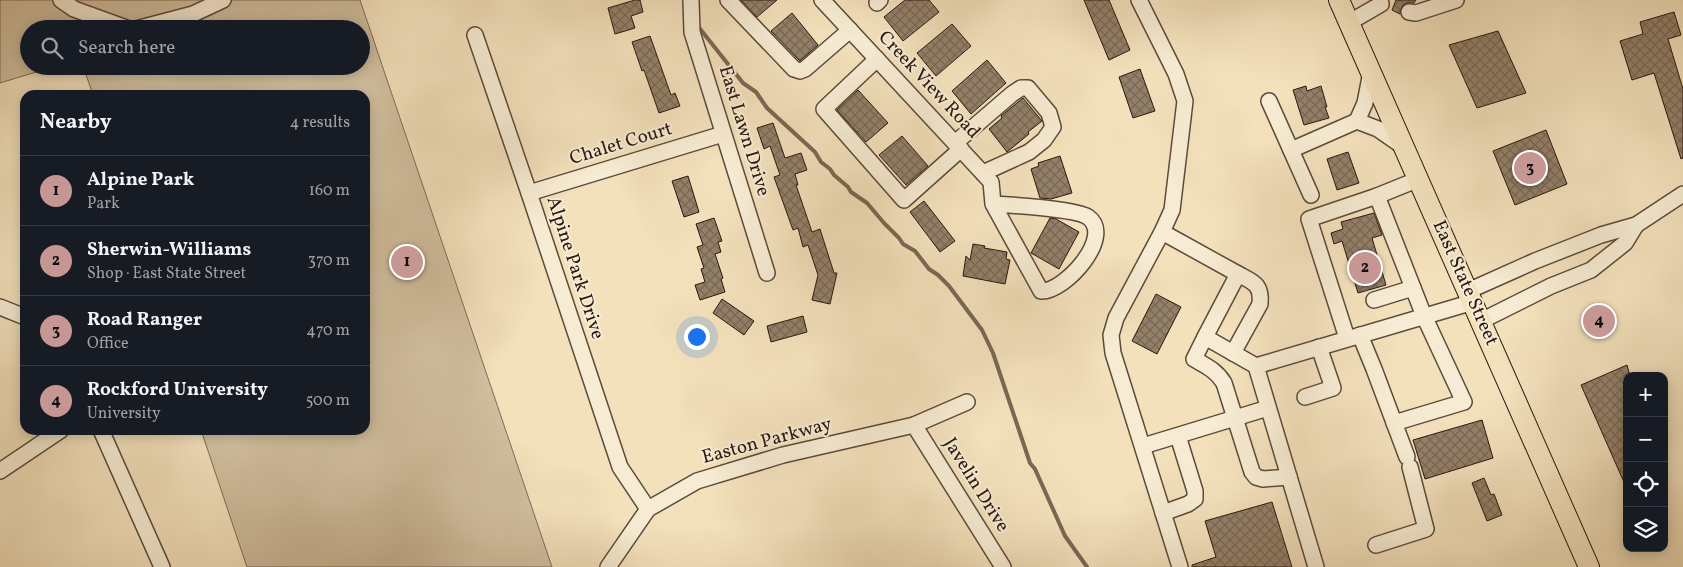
<!DOCTYPE html>
<html lang="en">
<head>
<meta charset="utf-8">
<style>
  :root { --surface:#171b24; --page:#242831; --text:#f1f3f6; --muted:#9ea1a6; --line:#363941; --accent:#c59692 }
  body { margin:0; font-family:Vollkorn,serif; background:var(--page); color:var(--text) }
  .controls { position:absolute; right:15px; bottom:15px; display:grid; overflow:hidden; border-radius:10px; box-shadow:0 2px 12px #0003 }
  .controls button { width:45px; height:45px; display:grid; place-items:center; padding:0; border:0; border-bottom:1px solid var(--line); background:var(--surface); color:var(--text); font:25px sans-serif }
  .you { position:absolute; left:696px; top:336px; width:18px; height:18px; margin:-12px; border:4px solid #fff; border-radius:50%; background:#1a73e8; box-shadow:0 0 0 8px #1a73e833 }
  .badge { display:grid; place-items:center; width:32px; height:32px; border-radius:50%; background:var(--accent); color:#111; font-size:16px; font-weight:700 }
  .pin { position:absolute; translate:-50% -50%; border:2px solid #fff; box-shadow:0 1px 5px #0006 }
  .list { margin:0; padding:0; list-style:none }
  h2 { display:flex; justify-content:space-between; align-items:center; height:65px; margin:0; padding:0 20px; font-size:21px }
  h2 small { font-size:16px; font-weight:400; color:var(--muted) }
  .list li { display:grid; grid-template-columns:32px 1fr auto; gap:15px; align-items:center; box-sizing:border-box; height:70px; padding:0 20px; border-top:1px solid var(--line) }
  .list b { display:block; font-size:19px; white-space:nowrap }
  .list p { margin:0; font-size:16px; white-space:nowrap; color:var(--muted) }
  .list em { font-size:16px; font-style:normal; color:var(--muted) }
  .icon { flex:none; width:28px; height:28px; fill:none; stroke:currentColor; stroke-width:2; stroke-linecap:round; stroke-linejoin:round }
  .map { position:relative; flex:none; width:1683px; height:567px; overflow:hidden }
  .search { position:absolute; background:var(--surface); box-shadow:0 2px 12px #0003; left:20px; top:20px; width:350px; height:55px; display:flex; align-items:center; gap:12px; box-sizing:border-box; padding:0 18px; border-radius:28px; color:var(--muted); font-size:19px }
  .panel { position:absolute; background:var(--surface); box-shadow:0 2px 12px #0003; left:20px; top:90px; width:350px; height:345px; border-radius:15px }
  .map>svg:first-child { display:block }
  .park { fill:#d1bf9f; stroke:#7e6b58 }
  .lines { fill:none; stroke-linecap:round; stroke-linejoin:round }
  .stream { stroke:#7a6754; stroke-width:4 }
  .building { fill:url(#building-cross-hatch); stroke:#2a1710 }
  .minor-casing { stroke:#5c4a3b; stroke-width:18 }
  .major-casing { stroke:#2a1710; stroke-width:22 }
  .minor { stroke:#f7ecd3; stroke-width:15 }
  .major { stroke:#f3e1bc; stroke-width:20 }
  .labels { text-anchor:middle; dominant-baseline:central; stroke-width:4; stroke-linejoin:round; paint-order:stroke }
  .street-label { font-size:19px; fill:#2a1710; stroke:#f7ecd3 }
</style>
</head>
<body>
<div class="map">
<svg width="1683" height="567" viewBox="0 0 1683 567">
  <defs>
    <pattern id="building-cross-hatch" width="8" height="8" patternUnits="userSpaceOnUse" patternTransform="scale(1.25)"><rect width="8" height="8" fill="#938069"/><path d="M0 0l8 8M0 8l8-8" fill="none" stroke="#786855"/></pattern>
  </defs>
  <rect width="100%" height="100%" fill="#f3e1bc"/>
  <filter id="stains"><feTurbulence type="fractalNoise" baseFrequency=".004" numOctaves="4"/><feColorMatrix values="0 0 0 0 .2 0 0 0 0 .09 0 0 0 0 .02 0 0 0 .5 -.17"/></filter>
  <radialGradient id="worn" r=".72"><stop offset=".6" stop-color="#630" stop-opacity="0"/><stop offset="1" stop-color="#630" stop-opacity=".3"/></radialGradient>
  <path class="park" d="M0,0H360L552,567H247L201,430H365V95H93L83,66H361V29H29V66H56L0,83Z"/>
  <g class="lines">
    <path class="stream" d="M697,25L743,83L756,92L767,108L815,152L821,162L830,169L834,175L848,187L851,192L867,203L884,223L899,238L903,244L915,251L929,269L938,275L949,286L982,330L993,353L1030,463L1035,469L1065,536L1087,567"/>
  </g>
  <g class="building">
    <path d="M635,0H640L643,12L631,16L635,28L615,34L608,8Z"/>
    <path d="M741,0H777L757,17Z"/>
    <path d="M905,0H929L939,12L903,41L884,17Z"/>
    <path d="M1084,0H1109L1130,50L1109,60Z"/>
    <path d="M1396,0H1416L1414,3H1406L1402,6L1400,14L1392,10Z"/>
    <path d="M1674,12L1681,35L1668,39L1683,89V158L1681,159L1654,73L1632,80L1620,41L1643,34L1640,22Z"/>
    <path d="M792,13L818,45L800,61L771,31Z"/>
    <path d="M952,24L971,46L936,76L917,53Z"/>
    <path d="M1498,31L1526,93L1477,108L1449,45Z"/>
    <path d="M650,36L671,95L675,93L680,106L659,113L644,70L642,71L632,42Z"/>
    <path d="M987,60L1006,83L971,114L952,91Z"/>
    <path d="M1140,69L1155,111L1133,118L1119,77Z"/>
    <path d="M1306,86L1307,91L1321,86L1327,107H1325L1329,118L1304,125L1293,90Z"/>
    <path d="M858,90L888,123L866,142L837,110Z"/>
    <path d="M1023,98L1042,121L1028,132L1029,134L1007,152L989,129L1002,118L1001,116Z"/>
    <path d="M773,123L785,158L801,153L807,170L795,174L798,185H796L812,232L820,229L834,273H837L830,304L812,300L818,275L808,245L803,247L798,228L793,230L774,177L780,175L770,146L764,149L757,128Z"/>
    <path d="M1546,130L1567,184L1515,205L1493,151Z"/>
    <path d="M902,136L928,166L906,185L879,155Z"/>
    <path d="M1348,152L1359,183L1337,190L1327,159Z"/>
    <path d="M1060,156L1072,193L1051,199L1040,198L1031,169L1039,166L1038,163Z"/>
    <path d="M688,176L699,212L684,217L672,181Z"/>
    <path d="M924,201L955,241L940,252L910,212Z"/>
    <path d="M1374,213L1382,235L1372,238L1386,285L1358,293L1342,241L1334,244L1331,233L1343,229L1341,222Z"/>
    <path d="M714,218L722,241L718,242L721,252L715,254L723,278L721,279L725,292L700,300L695,285L705,282L701,269L704,268L697,247L703,245L696,224Z"/>
    <path d="M1050,218L1056,219L1079,232L1059,269L1031,253Z"/>
    <path d="M973,244L985,246L984,248L1007,252L1006,259L1010,260L1005,284L963,276L966,256L970,260Z"/>
    <path d="M1156,294L1181,307L1157,354L1132,341Z"/>
    <path d="M722,299L754,321L744,335L713,313Z"/>
    <path d="M803,316L807,332L771,342L767,326Z"/>
    <path d="M1627,365L1630,376H1627V489L1581,385Z"/>
    <path d="M1482,420L1493,458L1425,479L1413,440Z"/>
    <path d="M1484,478L1491,495L1494,494L1502,515L1487,521L1472,483Z"/>
    <path d="M1272,502L1292,567H1192V565L1216,557L1205,521Z"/>
  </g>
  <g class="lines">
    <defs>
      <g id="minor">
        <path d="M61,0L74,9L129,29"/>
        <path d="M691,0L692,32L767,273"/>
        <path d="M728,0L794,69L800,71L805,69L850,30"/>
        <path d="M822,0L991,182L993,204L1041,291C1065,292 1115,236 1088,217C1076,209 1011,205 993,204"/>
        <path d="M1139,0L1176,74L1185,101L1172,210L1162,232L1116,318L1111,335L1113,353L1180,567"/>
        <path d="M877,3L880,0"/>
        <path d="M1409,12L1416,13L1456,0"/>
        <path d="M1350,22L1381,4L1380,0"/>
        <path d="M136,29L193,14L223,0"/>
        <path d="M475,35L529,193L620,467L648,509"/>
        <path d="M877,59L824,109L904,200L961,149"/>
        <path d="M1269,101L1311,195"/>
        <path d="M1357,121L1378,129L1404,147"/>
        <path d="M955,143L1012,94L1021,88H1028L1049,113L1053,127L1044,140L1029,152L983,173"/>
        <path d="M1291,150L1357,121L1365,103L1371,72"/>
        <path d="M529,193L723,134"/>
        <path d="M1377,196L1419,179"/>
        <path d="M1162,232L1238,274L1205,337L1256,366L1316,567"/>
        <path d="M1468,291L1535,261L1601,235L1636,225L1683,194"/>
        <path d="M1374,300L1413,288"/>
        <path d="M0,307L25,317"/>
        <path d="M1481,321L1551,286L1591,270L1625,243L1636,225"/>
        <path d="M1360,335L1374,369L1407,457"/>
        <path d="M1205,337L1194,359C1206,366 1216,370 1224,383L1252,472L1256,477L1263,479L1289,477"/>
        <path d="M1347,338L1309,219L1377,196L1424,316L1464,402L1394,423"/>
        <path d="M1233,353L1260,304C1262,284 1253,282 1238,274"/>
        <path d="M1256,366L1473,302"/>
        <path d="M1305,397L1333,388L1319,347"/>
        <path d="M914,425L1003,567"/>
        <path d="M101,430L162,567"/>
        <path d="M1143,446L1268,408"/>
        <path d="M0,471L61,430"/>
        <path d="M1163,513L1188,504L1195,499V491L1178,436"/>
        <path d="M1376,545L1426,529L1410,467"/>
        <path d="M608,567L648,509L697,481L783,455L914,425L967,402"/>
      </g>
      <path id="major" d="M1339,0L1589,567"/>
    </defs>
    <use href="#minor" class="minor-casing"/>
    <use href="#major" class="major-casing"/>
    <use href="#minor" class="minor"/>
    <use href="#major" class="major"/>
  </g>
  <g class="labels">
    <g class="street-label">
      <text transform="translate(929 85) rotate(47)">Creek View Road</text>
      <text transform="translate(744 131) rotate(73)">East Lawn Drive</text>
      <text transform="translate(621 144) rotate(-17)">Chalet Court</text>
      <text transform="translate(575 268) rotate(72)">Alpine Park Drive</text>
      <text transform="translate(1465 283) rotate(66)">East State Street</text>
      <text transform="translate(767 441) rotate(-15)">Easton Parkway</text>
      <text transform="translate(976 485) rotate(58)">Javelin Drive</text>
    </g>
  </g>
  <rect width="100%" height="100%" filter="url(#stains)"/>
  <rect width="100%" height="100%" fill="url(#worn)"/>
</svg>
<div class="controls">
<button>+</button>
<button>−</button>
<button><svg class="icon" aria-label="locate" viewBox="0 0 24 24"><circle cx="12" cy="12" r="6"/><path d="M12 2v4M12 18v4M2 12h4M18 12h4"/></svg></button>
<button><svg class="icon" aria-label="layers" viewBox="0 0 24 24"><path d="M12 4l9 5-9 5-9-5zM3 14l9 5 9-5"/></svg></button>
</div>
<div class="you"></div>
<div class="pin badge" style="left:407px;top:262px">1</div>
<div class="pin badge" style="left:1365px;top:268px">2</div>
<div class="pin badge" style="left:1530px;top:168px">3</div>
<div class="pin badge" style="left:1599px;top:321px">4</div>
<div class="search"><svg class="icon" aria-label="search" viewBox="0 0 24 24"><circle cx="10" cy="10" r="6"/><path d="M15 15l6 6"/></svg>Search here</div>
<section class="panel">
<h2>Nearby<small>4 results</small></h2>
<ul class="list">
<li><span class="badge">1</span><div><b>Alpine Park</b><p>Park</p></div><em>160 m</em></li>
<li><span class="badge">2</span><div><b>Sherwin-Williams</b><p>Shop · East State Street</p></div><em>370 m</em></li>
<li><span class="badge">3</span><div><b>Road Ranger</b><p>Office</p></div><em>470 m</em></li>
<li><span class="badge">4</span><div><b>Rockford University</b><p>University</p></div><em>500 m</em></li>
</ul>
</section>
</div>
</body>
</html>
